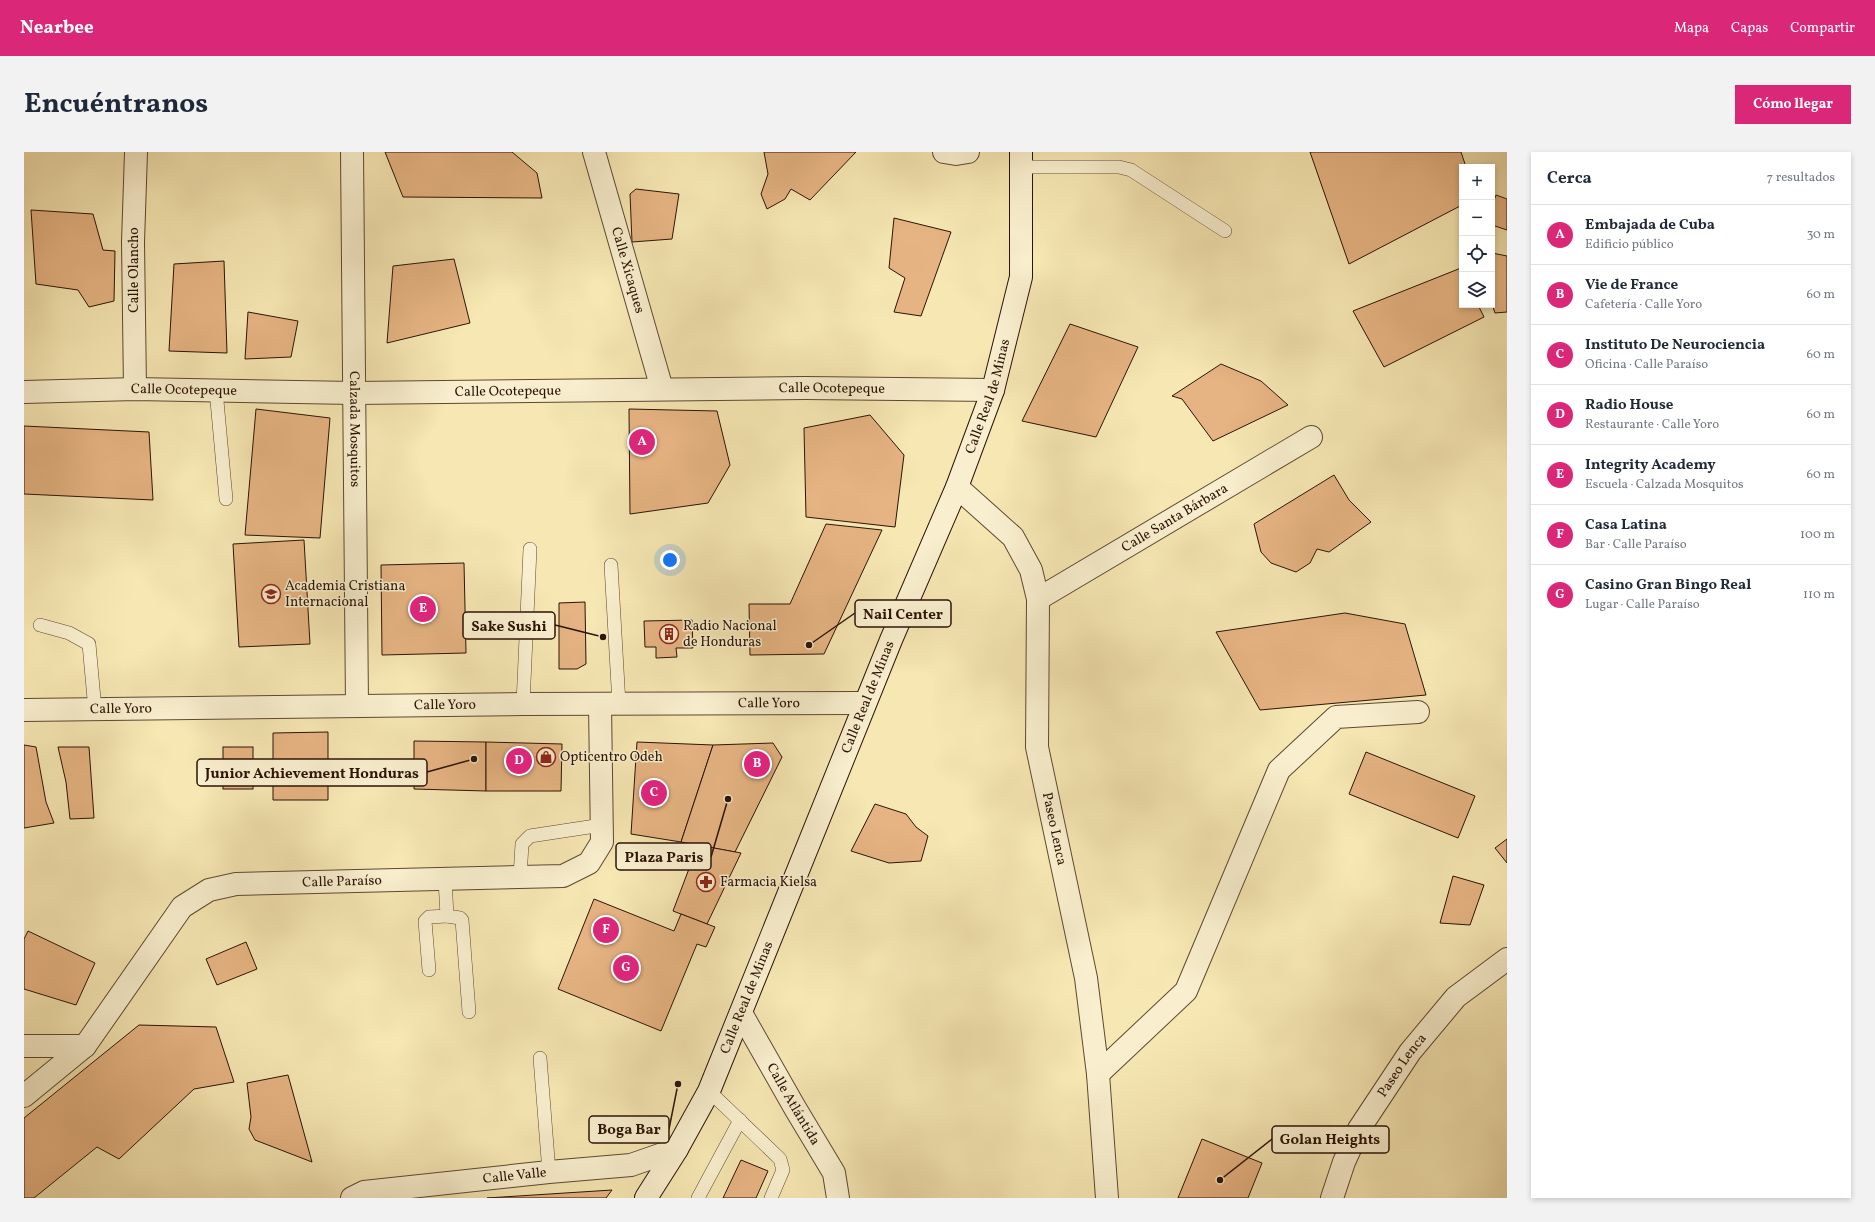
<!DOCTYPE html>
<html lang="es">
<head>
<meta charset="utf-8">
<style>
  :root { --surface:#fff; --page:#f2f2f3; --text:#1f2937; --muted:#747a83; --line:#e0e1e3; --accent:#db2777 }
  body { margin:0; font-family:Vollkorn,serif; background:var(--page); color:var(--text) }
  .controls { position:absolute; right:12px; top:12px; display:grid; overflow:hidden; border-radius:0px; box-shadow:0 2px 6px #0003 }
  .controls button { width:36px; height:36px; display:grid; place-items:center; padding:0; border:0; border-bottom:1px solid var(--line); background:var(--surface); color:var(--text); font:20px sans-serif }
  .you { position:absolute; left:646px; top:408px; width:14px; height:14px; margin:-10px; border:3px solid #fff; border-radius:50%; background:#1a73e8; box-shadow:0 0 0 6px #1a73e833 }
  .badge { display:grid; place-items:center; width:26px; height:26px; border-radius:50%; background:var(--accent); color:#fff; font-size:13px; font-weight:700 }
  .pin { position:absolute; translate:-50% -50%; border:2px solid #fff; box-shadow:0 1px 4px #0006 }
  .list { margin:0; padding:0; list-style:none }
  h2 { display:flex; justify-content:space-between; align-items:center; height:52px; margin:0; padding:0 16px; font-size:17px }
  h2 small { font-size:13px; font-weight:400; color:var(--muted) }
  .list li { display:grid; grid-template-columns:26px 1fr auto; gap:12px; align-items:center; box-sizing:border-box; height:60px; padding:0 16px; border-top:1px solid var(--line) }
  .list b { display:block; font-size:15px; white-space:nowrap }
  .list p { margin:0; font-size:13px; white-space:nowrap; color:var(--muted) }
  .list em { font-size:13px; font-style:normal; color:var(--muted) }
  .icon { flex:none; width:22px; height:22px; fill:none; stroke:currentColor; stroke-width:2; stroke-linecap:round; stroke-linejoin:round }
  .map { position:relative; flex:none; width:1483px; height:1046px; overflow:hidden; border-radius:0px }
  header { display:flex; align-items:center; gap:24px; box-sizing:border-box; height:56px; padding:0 20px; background:var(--accent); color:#fff }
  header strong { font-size:19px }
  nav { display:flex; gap:22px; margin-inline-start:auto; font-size:14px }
  .intro { display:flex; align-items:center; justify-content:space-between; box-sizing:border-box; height:96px; padding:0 24px }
  h1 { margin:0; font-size:28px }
  .button { padding:10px 18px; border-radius:0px; background:var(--accent); color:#fff; font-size:14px; font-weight:700 }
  main { display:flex; gap:24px; padding:0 24px }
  aside { flex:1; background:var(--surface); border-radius:0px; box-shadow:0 2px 6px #0003 }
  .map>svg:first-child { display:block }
  .building { fill:#e6b482; stroke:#2b1306 }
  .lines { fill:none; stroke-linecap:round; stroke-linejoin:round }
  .lane-casing { stroke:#5e4831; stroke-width:14 }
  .street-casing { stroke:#5e4831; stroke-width:24 }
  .secondary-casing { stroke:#2b1306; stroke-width:24 }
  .lane { stroke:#f9efce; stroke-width:13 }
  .street { stroke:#f9efce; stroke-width:22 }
  .secondary { stroke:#f9efce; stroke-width:22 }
  .labels { text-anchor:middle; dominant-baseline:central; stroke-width:3; stroke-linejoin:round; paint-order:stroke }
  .street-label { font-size:14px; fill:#2b1306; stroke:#f9efce }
  .poi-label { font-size:14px; fill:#2b1306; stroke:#f9efce; text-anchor:start }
  .leader { fill:none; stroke:#2b1306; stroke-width:1.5 }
  .callout-dot { fill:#2b1306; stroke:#f9efce; stroke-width:1.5 }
  .callout { fill:#f9efce; stroke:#2b1306; stroke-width:1.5 }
  .callout-label { font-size:15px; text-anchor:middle; font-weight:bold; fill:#2b1306 }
</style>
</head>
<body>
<header>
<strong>Nearbee</strong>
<nav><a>Mapa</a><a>Capas</a><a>Compartir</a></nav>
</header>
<div class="intro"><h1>Encuéntranos</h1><a class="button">Cómo llegar</a></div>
<main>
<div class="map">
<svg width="1483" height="1046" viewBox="0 0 1483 1046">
  <rect width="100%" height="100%" fill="#f6e7b3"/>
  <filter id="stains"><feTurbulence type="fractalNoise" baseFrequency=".005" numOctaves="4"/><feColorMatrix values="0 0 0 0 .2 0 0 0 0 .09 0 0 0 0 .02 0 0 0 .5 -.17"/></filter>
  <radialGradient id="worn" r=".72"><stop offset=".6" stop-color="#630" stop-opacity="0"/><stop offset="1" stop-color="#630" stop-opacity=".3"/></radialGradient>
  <g class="building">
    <path d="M361,0H488L513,21L518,46L379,45Z"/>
    <path d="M740,0H832L786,48L767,37L761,47L743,57L737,42L744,22Z"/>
    <path d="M1286,0H1437L1442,15H1438V53L1325,112Z"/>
    <path d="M612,37L655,42L648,87L608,90L606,42Z"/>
    <path d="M1472,43L1483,47V78L1468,73V54Z"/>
    <path d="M7,58L69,62L79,98L91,99L90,149L65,155L54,138L12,132Z"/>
    <path d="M870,66L927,80L897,164L870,160L881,126L865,116Z"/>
    <path d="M1468,101L1483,104V160L1471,161L1468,152Z"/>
    <path d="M430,107L446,171L363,191L369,114Z"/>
    <path d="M200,109L203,201L145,199L150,112Z"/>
    <path d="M1437,116L1438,153H1454L1460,165L1360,215L1329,159Z"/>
    <path d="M224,160L274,169L267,205L221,207Z"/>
    <path d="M1046,172L1114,195L1072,285L998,269Z"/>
    <path d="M1197,212L1237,229L1264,253L1189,289L1158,247L1148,244Z"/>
    <path d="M232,257L306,266L296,386L221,383Z"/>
    <path d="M605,257L693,259L706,313L684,351L606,362Z"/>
    <path d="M846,263L880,303L871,375L782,365L780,276Z"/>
    <path d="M0,274L125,280L129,348L0,342Z"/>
    <path d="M1310,323L1325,348L1347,370L1305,400L1293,397L1286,411L1272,420L1247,411L1237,400L1230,372Z"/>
    <path d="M802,372L858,378L800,502L726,503L725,452H766Z"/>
    <path d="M280,388L286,492L215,495L209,392Z"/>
    <path d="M440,411L442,501L358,503L357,413Z"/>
    <path d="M561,450L562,512L553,517H535V451Z"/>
    <path d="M1321,461L1381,472L1402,543L1236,558L1192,480Z"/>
    <path d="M668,468L669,496H652L653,505L632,506V495H621L620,469Z"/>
    <path d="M304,580V648H249V581Z"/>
    <path d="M390,589L462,590V639L390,637Z"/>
    <path d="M462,590L538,592L537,639H462Z"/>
    <path d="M613,590L689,593L657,690L607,682Z"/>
    <path d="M749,591L758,605L711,700L657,690L689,593Z"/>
    <path d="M0,593L12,595L22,650L30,671L0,676Z"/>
    <path d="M34,595H65L70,666L46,667L42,630Z"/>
    <rect x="199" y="595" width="30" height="42"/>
    <path d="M1342,600L1451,644L1434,686L1325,642Z"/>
    <path d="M851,652L882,662L892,675L904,684L897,709L865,711L827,699Z"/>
    <path d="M1483,687V711L1471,696Z"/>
    <path d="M674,693L717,701L683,772L649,759Z"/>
    <path d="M1429,724L1460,733L1446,773L1416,771Z"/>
    <path d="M570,747L650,779L657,762L691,775L682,795L673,792L637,879L534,837Z"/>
    <path d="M4,779L71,811L52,853L0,837V787Z"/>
    <path d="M222,790L233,817L193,833L182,807Z"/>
    <path d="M115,873L192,875L210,930L170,937L95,1007L73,995L10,1046H0V966Z"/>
    <path d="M264,923L288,1010L231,988L225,977L227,965L223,931Z"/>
    <path d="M1178,987L1238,1011L1224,1046H1154Z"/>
    <path d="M717,1008L744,1019L732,1046H699Z"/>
    <path d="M588,1038L582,1046H463Z"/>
  </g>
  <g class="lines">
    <defs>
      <g id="lane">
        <path d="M997,15H1095L1107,18L1201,79"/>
        <path d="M192,238L202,347"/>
        <path d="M587,413L595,552"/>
        <path d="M16,473L45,481L65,492L71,558"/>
        <path d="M499,552L506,397"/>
        <path d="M496,725L498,692L506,684L578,673"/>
        <path d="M421,727L423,764L436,766L438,768L445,860"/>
        <path d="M405,818L401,769L405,765L423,764"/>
        <path d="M516,906L525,1020"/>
        <path d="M685,939L756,1007L759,1018L747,1046"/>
        <path d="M674,1046L716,968"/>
      </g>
      <g id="street">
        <path id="s1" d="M328,0L333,554"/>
        <path id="s2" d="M570,0L638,237"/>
        <path d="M920,0L932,2L944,0"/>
        <path d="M111,237L109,90L112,0"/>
        <path id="s3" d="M0,240L111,237L330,241L781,236L969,238"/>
        <path id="s4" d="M933,335L989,385L1007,418L1014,447L1013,595L1062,826L1074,922L1083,1046"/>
        <path id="s5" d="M1014,447L1287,285"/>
        <path id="s6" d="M0,558L499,552L841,551"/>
        <path id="s7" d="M717,861L771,956L810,1021L814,1046"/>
        <path d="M0,894H61"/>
        <path d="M1074,922L1162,839L1255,618L1312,565L1394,560"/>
        <path id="s8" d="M0,944L61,894L158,755L185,738L212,732L539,724L565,711L578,690L576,552"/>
        <path id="s9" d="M328,1046L340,1040L525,1020L607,1013L653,997"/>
        <path id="s10" d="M1308,1046L1320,1010L1335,977L1386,900L1432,845L1483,807"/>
      </g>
      <g id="secondary">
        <path id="s11" d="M622,1046L653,997L685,939L867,488L933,335L969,238L997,125V0"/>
      </g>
    </defs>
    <use href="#lane" class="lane-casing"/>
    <use href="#street" class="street-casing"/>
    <use href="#secondary" class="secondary-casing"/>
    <use href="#lane" class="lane"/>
    <use href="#street" class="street"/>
    <use href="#secondary" class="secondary"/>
  </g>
  <defs>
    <symbol id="school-ring" viewBox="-11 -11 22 22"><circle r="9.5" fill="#f9efce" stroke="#8f2418" stroke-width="1.5"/><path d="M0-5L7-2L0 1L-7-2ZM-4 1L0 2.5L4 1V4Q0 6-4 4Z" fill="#8f2418"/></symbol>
    <symbol id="building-ring" viewBox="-11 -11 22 22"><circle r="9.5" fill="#f9efce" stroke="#8f2418" stroke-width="1.5"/><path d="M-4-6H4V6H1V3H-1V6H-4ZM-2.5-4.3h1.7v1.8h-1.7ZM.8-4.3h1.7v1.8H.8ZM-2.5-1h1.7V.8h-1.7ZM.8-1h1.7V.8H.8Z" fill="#8f2418"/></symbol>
    <symbol id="shop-ring" viewBox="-11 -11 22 22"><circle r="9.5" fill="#f9efce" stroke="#8f2418" stroke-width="1.5"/><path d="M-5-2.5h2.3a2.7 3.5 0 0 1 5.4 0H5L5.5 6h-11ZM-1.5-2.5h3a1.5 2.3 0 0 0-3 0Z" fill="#8f2418"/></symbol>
    <symbol id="pharmacy-ring" viewBox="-11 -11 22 22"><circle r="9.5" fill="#f9efce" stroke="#8f2418" stroke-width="1.5"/><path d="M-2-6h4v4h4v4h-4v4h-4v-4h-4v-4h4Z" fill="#8f2418"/></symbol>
  </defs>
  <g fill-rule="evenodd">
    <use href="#school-ring" x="236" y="431" width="22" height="22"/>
    <use href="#building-ring" x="634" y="471" width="22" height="22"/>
    <use href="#shop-ring" x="511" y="594" width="22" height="22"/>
    <use href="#pharmacy-ring" x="671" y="719" width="22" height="22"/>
  </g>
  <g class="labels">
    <g class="street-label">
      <text transform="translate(110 118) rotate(-90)">Calle Olancho</text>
      <text stroke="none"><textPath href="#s2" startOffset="123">Calle Xicaques</textPath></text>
      <text stroke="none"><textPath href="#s3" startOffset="808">Calle Ocotepeque</textPath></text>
      <text stroke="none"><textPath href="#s3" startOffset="160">Calle Ocotepeque</textPath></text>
      <text stroke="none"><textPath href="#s3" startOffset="484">Calle Ocotepeque</textPath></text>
      <text stroke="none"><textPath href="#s11" startOffset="873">Calle Real de Minas</textPath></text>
      <text stroke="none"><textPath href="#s1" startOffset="277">Calzada Mosquitos</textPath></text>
      <text stroke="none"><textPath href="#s5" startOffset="159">Calle Santa Bárbara</textPath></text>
      <text stroke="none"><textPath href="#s11" startOffset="549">Calle Real de Minas</textPath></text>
      <text stroke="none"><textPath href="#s6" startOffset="745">Calle Yoro</textPath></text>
      <text stroke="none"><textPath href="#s6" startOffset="421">Calle Yoro</textPath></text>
      <text stroke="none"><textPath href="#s6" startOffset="97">Calle Yoro</textPath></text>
      <text stroke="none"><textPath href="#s4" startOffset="374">Paseo Lenca</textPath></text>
      <text stroke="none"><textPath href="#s8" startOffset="414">Calle Paraíso</textPath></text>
      <text stroke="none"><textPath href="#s11" startOffset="225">Calle Real de Minas</textPath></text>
      <text stroke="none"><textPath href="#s10" startOffset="151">Paseo Lenca</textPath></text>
      <text stroke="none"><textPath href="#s7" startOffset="105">Calle Atlántida</textPath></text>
      <text stroke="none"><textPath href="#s9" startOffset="165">Calle Valle</textPath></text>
    </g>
    <g class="poi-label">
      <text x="261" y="434">Academia Cristiana<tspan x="261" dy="16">Internacional</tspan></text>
      <text x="659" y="474">Radio Nacional<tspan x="659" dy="16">de Honduras</tspan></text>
      <text x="536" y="605">Opticentro Odeh</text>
      <text x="696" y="730">Farmacia Kielsa</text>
    </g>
  </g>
  <path class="leader" d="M785 493L831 461M579 485L531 473M450 607L403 620M704 647L687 705M654 932L645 977M1196 1028L1248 987"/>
  <g class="callout-dot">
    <circle cx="785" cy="493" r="4"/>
    <circle cx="579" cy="485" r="4"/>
    <circle cx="450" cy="607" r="4"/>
    <circle cx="704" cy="647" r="4"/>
    <circle cx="654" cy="932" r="4"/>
    <circle cx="1196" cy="1028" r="4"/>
  </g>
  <g class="callout">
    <rect x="831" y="448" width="96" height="27" rx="4"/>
    <rect x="439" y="460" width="92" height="27" rx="4"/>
    <rect x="173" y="607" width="230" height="27" rx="4"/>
    <rect x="592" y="691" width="95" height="27" rx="4"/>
    <rect x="565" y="964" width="80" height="27" rx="4"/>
    <rect x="1248" y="974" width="117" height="27" rx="4"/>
  </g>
  <g class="callout-label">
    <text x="879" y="467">Nail Center</text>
    <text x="485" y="479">Sake Sushi</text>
    <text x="288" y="626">Junior Achievement Honduras</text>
    <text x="640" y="710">Plaza Paris</text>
    <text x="605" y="982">Boga Bar</text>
    <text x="1306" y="992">Golan Heights</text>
  </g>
  <rect width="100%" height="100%" filter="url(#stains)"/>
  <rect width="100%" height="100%" fill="url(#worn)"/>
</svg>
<div class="controls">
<button>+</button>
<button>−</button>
<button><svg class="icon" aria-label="locate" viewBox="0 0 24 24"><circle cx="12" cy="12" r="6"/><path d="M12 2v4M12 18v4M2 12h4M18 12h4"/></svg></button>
<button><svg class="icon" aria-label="layers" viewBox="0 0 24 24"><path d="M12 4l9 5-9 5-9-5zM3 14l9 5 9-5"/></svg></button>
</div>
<div class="you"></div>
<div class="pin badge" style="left:618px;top:290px">A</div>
<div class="pin badge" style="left:733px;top:612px">B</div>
<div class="pin badge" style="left:630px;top:641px">C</div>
<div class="pin badge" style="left:495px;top:609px">D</div>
<div class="pin badge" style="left:399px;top:457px">E</div>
<div class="pin badge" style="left:582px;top:778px">F</div>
<div class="pin badge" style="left:602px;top:816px">G</div>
</div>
<aside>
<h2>Cerca<small>7 resultados</small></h2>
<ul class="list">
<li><span class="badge">A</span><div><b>Embajada de Cuba</b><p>Edificio público</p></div><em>30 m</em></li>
<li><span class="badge">B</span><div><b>Vie de France</b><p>Cafetería · Calle Yoro</p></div><em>60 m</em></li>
<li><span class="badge">C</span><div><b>Instituto De Neurociencia</b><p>Oficina · Calle Paraíso</p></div><em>60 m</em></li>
<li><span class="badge">D</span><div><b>Radio House</b><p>Restaurante · Calle Yoro</p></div><em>60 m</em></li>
<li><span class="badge">E</span><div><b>Integrity Academy</b><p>Escuela · Calzada Mosquitos</p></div><em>60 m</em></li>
<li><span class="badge">F</span><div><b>Casa Latina</b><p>Bar · Calle Paraíso</p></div><em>100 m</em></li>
<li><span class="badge">G</span><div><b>Casino Gran Bingo Real</b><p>Lugar · Calle Paraíso</p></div><em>110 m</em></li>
</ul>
</aside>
</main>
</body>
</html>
